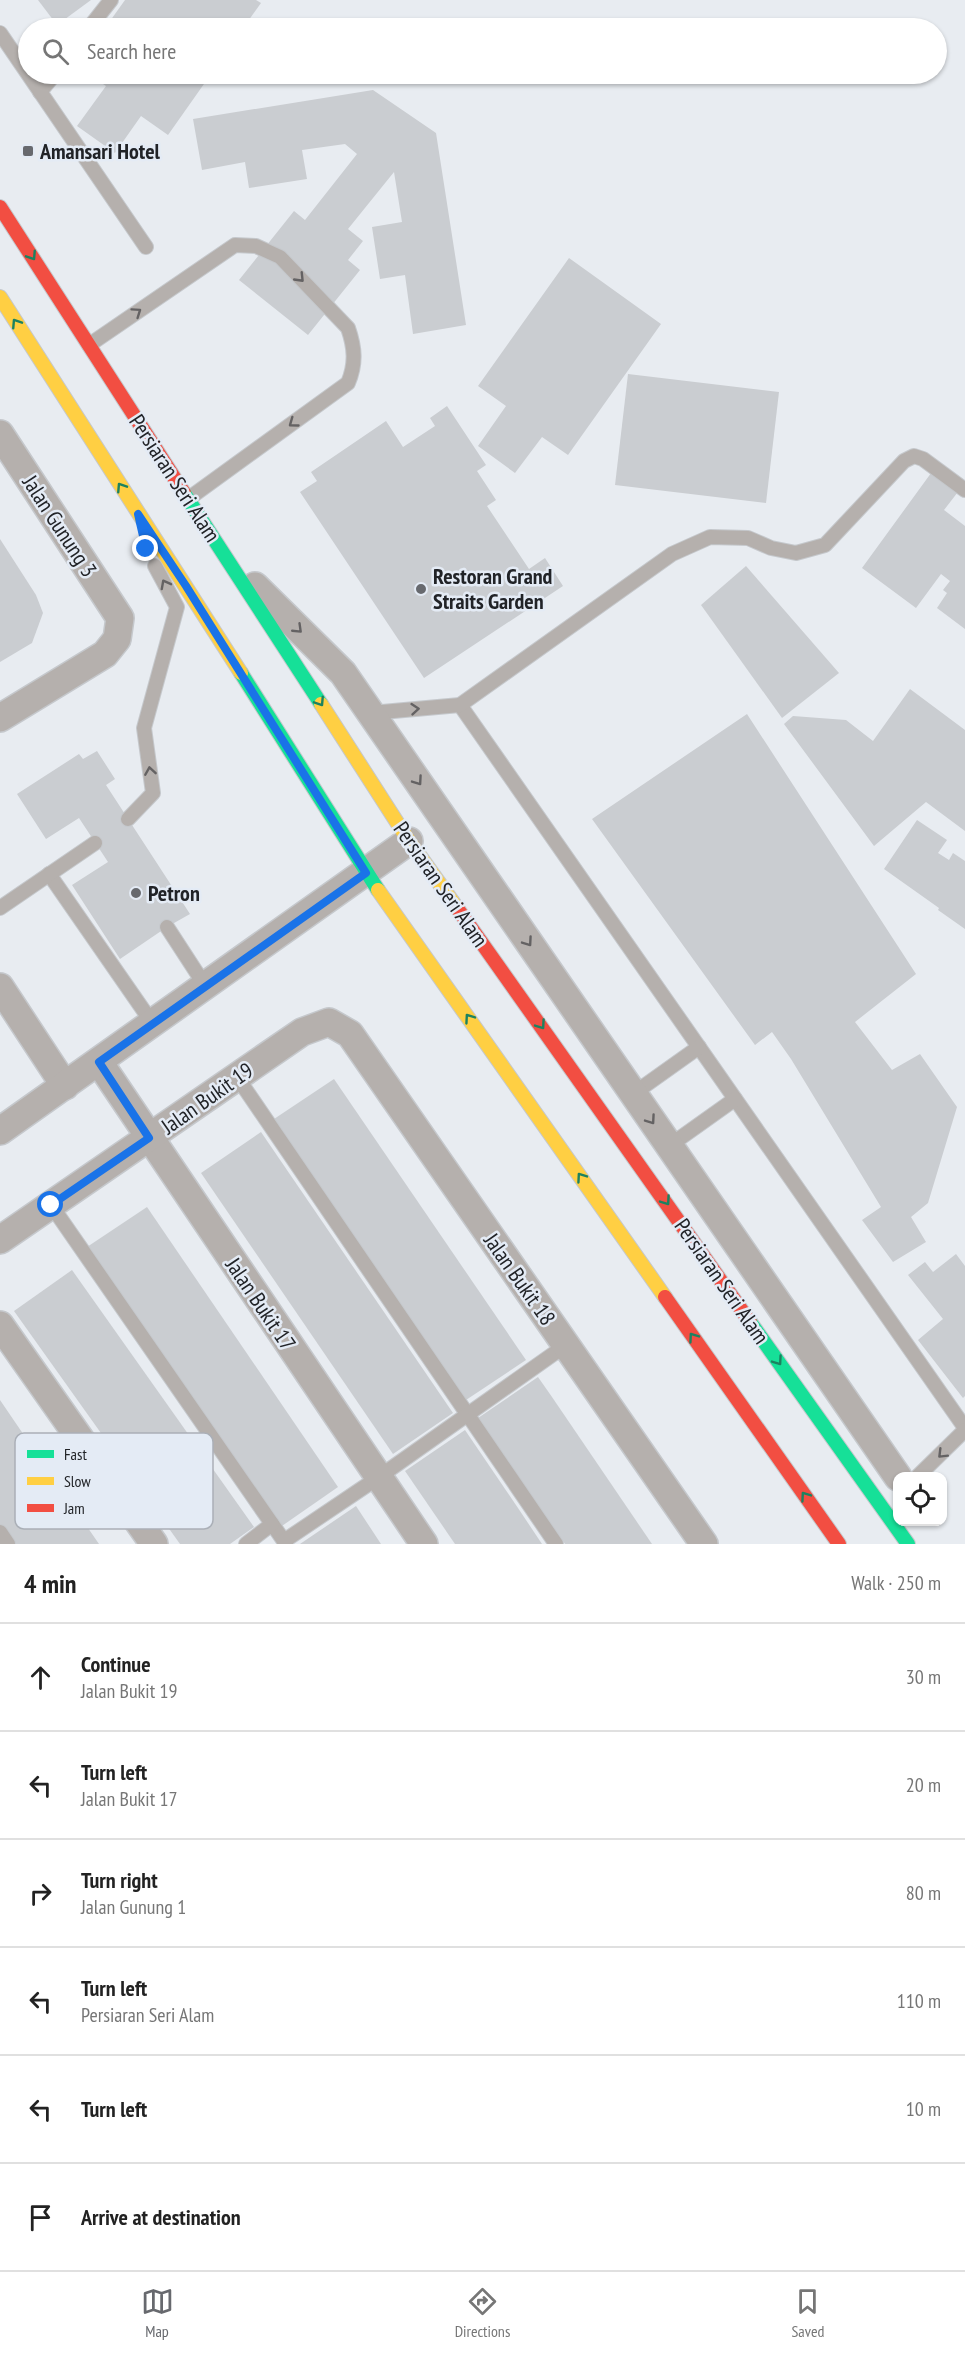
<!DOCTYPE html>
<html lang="en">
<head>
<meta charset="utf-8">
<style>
  :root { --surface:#fff; --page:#f2f2f2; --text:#222; --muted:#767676; --line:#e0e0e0; --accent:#67696e }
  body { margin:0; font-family:"PT Sans Narrow",sans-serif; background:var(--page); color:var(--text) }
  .controls { position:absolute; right:18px; bottom:18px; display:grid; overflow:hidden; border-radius:12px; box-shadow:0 2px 4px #0004 }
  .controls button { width:54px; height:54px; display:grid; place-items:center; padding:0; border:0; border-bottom:2px solid var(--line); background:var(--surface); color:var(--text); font:30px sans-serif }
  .stop { position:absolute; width:18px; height:18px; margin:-14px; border:4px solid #1a73e8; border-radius:50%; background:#fff }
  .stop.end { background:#1a73e8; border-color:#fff; box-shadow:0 2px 6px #0008 }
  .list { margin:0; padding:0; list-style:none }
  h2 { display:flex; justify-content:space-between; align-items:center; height:78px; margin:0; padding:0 24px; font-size:26px }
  h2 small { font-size:20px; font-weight:400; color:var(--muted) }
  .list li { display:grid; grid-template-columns:39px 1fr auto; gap:18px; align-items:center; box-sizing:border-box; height:108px; padding:0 24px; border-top:2px solid var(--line) }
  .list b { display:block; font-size:22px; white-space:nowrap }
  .list p { margin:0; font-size:20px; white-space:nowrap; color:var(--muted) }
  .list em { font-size:20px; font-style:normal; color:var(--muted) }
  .icon { flex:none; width:33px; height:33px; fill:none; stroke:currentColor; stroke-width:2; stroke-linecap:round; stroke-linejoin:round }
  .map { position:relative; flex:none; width:965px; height:1544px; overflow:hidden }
  .search { position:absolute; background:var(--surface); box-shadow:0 2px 4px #0004; left:18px; right:18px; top:18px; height:66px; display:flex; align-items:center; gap:15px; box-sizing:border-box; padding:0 21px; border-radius:33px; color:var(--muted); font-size:22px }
  .sheet { height:726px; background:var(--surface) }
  nav { display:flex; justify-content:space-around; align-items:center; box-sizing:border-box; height:84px; border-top:2px solid var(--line); background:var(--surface); font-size:16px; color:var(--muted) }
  nav a { display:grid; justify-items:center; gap:3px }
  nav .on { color:var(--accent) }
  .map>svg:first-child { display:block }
  .building { fill:#cacdd1 }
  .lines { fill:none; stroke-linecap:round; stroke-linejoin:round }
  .lane-casing { stroke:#c5c8cc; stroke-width:16 }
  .street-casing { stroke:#c5c8cc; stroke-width:30 }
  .fast-casing { stroke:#c5c8cc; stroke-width:16 }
  .slow-casing { stroke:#c5c8cc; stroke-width:16 }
  .jam-casing { stroke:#c5c8cc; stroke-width:16 }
  .lane { stroke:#b5b0ad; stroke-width:14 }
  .street { stroke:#b5b0ad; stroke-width:27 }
  .fast { stroke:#16e098; stroke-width:14 }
  .slow { stroke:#ffcf43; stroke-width:14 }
  .jam { stroke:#f24e42; stroke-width:14 }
  .oneway { stroke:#1c8260 }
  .oneway2 { stroke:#646263 }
  .route { stroke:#1a73e8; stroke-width:8 }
  .poi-dot { fill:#67696e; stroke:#e4ebf5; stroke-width:2 }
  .labels { text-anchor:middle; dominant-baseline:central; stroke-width:5; stroke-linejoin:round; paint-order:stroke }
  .poi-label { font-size:22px; font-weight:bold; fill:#212327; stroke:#e4ebf5; text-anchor:start }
  .street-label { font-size:22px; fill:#212327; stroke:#e4ebf5 }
  .key { fill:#e4ebf5; stroke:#aaafb7; stroke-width:1.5 }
  .key-label { font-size:16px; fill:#212327 }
</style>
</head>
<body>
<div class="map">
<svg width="965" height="1544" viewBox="0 0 965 1544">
  <rect width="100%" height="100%" fill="#e8ecf1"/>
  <g class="building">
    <path d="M38,0H91L57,25Z"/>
    <path d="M125,0H256L261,3L243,28H105Z"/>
    <path d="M88,74H211L168,135L141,116L115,153L77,126L106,86Z"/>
    <path d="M373,90L436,133L466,325L413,334L405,275L380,279L372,227L402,222L394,172L348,229L363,241L348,260L360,270L308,335L239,280L294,211L305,220L357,154L345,144L302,150L307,179L249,188L245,162L202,170L193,119Z"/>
    <path d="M569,258L661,324L568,455L542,437L515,473L478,446L506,406L478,386Z"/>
    <path d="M628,374L779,392L766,503L615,485Z"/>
    <path d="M447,406L486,465L477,471L496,500L487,506L529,569L545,558L563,586L424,678L300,492L317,481L311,472L386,421L403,447L435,426L430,418Z"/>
    <path d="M934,469L961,488L944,510L965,526V629L937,608L947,593L943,590L950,581L941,574L916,608L862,568Z"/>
    <path d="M0,539L36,595L43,613L32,643L0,662Z"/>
    <path d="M746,566L839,673L782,718L701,605Z"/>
    <path d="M910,689L965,730V831L926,802L874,846L784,724L793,716L846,720L873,741Z"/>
    <path d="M747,714L916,974L855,1022L892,1070L920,1054L957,1107L928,1203L911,1217L926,1242L893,1262L862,1220L881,1207L791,1059L772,1032L755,1045L592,819Z"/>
    <path d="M97,751L115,779L106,785L190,914L167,927L120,959L72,885L108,862L79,818L46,839L17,794L79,754L83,759Z"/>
    <path d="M917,820L947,840L938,853L949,860L953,853L965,861V929L938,910L939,908L884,869Z"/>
    <path d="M334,1079L526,1360L466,1400L274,1119Z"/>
    <path d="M261,1132L453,1413L393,1454L201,1173Z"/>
    <path d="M147,1207L338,1487L279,1528L87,1247Z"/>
    <path d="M956,1254L965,1266V1396L963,1398L918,1340L943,1319L908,1275L925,1262L933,1272Z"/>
    <path d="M72,1270L254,1527L230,1544H180L14,1311Z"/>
    <path d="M538,1377L552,1397L652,1544H565L533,1498L478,1418Z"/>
    <path d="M0,1400L32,1447L99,1544H14L0,1524Z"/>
    <path d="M465,1430L520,1511L542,1544H455L405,1471Z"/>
    <path d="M356,1506L381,1544H300Z"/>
  </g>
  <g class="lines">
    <defs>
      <g id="lane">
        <path d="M89,28L111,0"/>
        <path d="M0,33L146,247"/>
        <path d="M40,92L55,74"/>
        <path d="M89,345L235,245L256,246L280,257L348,328C355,348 356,364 348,383L188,499"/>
        <path d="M460,705L965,1428"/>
        <path d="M371,713L460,705L672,554L710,537L748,538L771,548L796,553L825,545L904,461L914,456L923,459L965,490"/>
        <path d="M128,819L153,793L144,728L177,607L155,566"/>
        <path d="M49,874L153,1024"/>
        <path d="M0,908L95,843"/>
        <path d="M167,927L206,987"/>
        <path d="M237,1077L556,1544"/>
        <path d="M633,1094L699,1047"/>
        <path d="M669,1146L735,1099"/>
        <path d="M51,1205L286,1544"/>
        <path d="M918,1476L965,1430"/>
        <path d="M0,1532L8,1544"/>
        <path d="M284,1541L379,1477L566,1345"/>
        <path d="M246,1544L272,1524"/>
      </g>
      <g id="street">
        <path d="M0,434L120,618L117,639L105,654L0,718"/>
        <path d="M255,586L343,673L898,1477"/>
        <path d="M0,987L65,1086"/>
        <path d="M99,1062L424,1544"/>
        <path d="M0,1131L409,841"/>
        <path d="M0,1240L302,1032L329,1022L350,1034L704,1544"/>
        <path d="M0,1325L154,1544"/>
      </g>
      <g id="fast">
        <path d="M184,493L321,704"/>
        <path d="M241,673L378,890"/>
        <path d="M750,1322L908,1544"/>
      </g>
      <g id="slow">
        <path d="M0,297L241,673"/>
        <path d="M321,704L409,841L457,908"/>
        <path d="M378,890L665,1297"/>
      </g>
      <g id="jam">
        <path d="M0,207L184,493"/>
        <path d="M457,908L750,1322"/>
        <path d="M665,1297L839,1544"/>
      </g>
    </defs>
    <use href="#lane" class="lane-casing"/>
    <use href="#street" class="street-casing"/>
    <use href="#fast" class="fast-casing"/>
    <use href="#slow" class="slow-casing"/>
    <use href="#jam" class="jam-casing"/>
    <use href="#lane" class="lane"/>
    <use href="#street" class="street"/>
    <use href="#fast" class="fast"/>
    <use href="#slow" class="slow"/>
    <use href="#jam" class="jam"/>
  </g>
  <defs><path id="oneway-chevron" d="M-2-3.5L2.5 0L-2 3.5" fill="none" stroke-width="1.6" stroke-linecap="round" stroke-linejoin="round" transform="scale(1.5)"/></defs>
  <g class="oneway">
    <use href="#oneway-chevron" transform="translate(32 256) rotate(57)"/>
    <use href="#oneway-chevron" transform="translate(16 323) rotate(-123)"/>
    <use href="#oneway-chevron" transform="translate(121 487) rotate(-123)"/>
    <use href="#oneway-chevron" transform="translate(320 702) rotate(57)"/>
    <use href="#oneway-chevron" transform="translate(469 1018) rotate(-125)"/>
    <use href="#oneway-chevron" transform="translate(541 1025) rotate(55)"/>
    <use href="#oneway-chevron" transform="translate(581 1177) rotate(-125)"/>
    <use href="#oneway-chevron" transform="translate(666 1201) rotate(55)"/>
    <use href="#oneway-chevron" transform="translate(693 1337) rotate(-125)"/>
    <use href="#oneway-chevron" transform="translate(778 1361) rotate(55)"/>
    <use href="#oneway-chevron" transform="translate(805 1496) rotate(-125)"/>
  </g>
  <g class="oneway2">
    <use href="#oneway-chevron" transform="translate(300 278) rotate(46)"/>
    <use href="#oneway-chevron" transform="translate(137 312) rotate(-35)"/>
    <use href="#oneway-chevron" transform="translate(293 423) rotate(144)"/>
    <use href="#oneway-chevron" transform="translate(165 584) rotate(-118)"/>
    <use href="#oneway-chevron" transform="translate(298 629) rotate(44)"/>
    <use href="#oneway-chevron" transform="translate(415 709) rotate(-5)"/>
    <use href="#oneway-chevron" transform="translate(150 771) rotate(-99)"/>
    <use href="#oneway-chevron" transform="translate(418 781) rotate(55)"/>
    <use href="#oneway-chevron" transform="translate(528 942) rotate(55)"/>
    <use href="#oneway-chevron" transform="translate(651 1120) rotate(55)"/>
    <use href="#oneway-chevron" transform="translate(942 1454) rotate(135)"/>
  </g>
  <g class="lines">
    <path class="route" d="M51,1205L149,1138L99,1062L366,873L186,586L138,514L146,549"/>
  </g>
  <g class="poi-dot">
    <rect x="22" y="145" width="12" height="12" rx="3"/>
    <circle cx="421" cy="589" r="6"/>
    <circle cx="136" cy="893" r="6"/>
  </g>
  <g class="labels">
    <g class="poi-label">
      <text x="40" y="151">Amansari Hotel</text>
      <text x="433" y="576">Restoran Grand<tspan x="433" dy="25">Straits Garden</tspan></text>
      <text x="148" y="893">Petron</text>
    </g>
    <g class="street-label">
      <text transform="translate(175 478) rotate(57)">Persiaran Seri Alam</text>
      <text transform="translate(60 526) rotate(57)">Jalan Gunung 3</text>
      <text transform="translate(441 884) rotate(55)">Persiaran Seri Alam</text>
      <text transform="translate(207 1098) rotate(-35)">Jalan Bukit 19</text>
      <text transform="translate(520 1279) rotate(55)">Jalan Bukit 18</text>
      <text transform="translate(722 1281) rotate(55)">Persiaran Seri Alam</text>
      <text transform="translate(261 1304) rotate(56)">Jalan Bukit 17</text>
    </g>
  </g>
  <rect x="15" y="1433" width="198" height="96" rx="9" class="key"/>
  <rect x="27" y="1450" width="27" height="8" fill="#16e098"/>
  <rect x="27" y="1477" width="27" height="8" fill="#ffcf43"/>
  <rect x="27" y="1504" width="27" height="8" fill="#f24e42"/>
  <g class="key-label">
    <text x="64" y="1460">Fast</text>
    <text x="64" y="1487">Slow</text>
    <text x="64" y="1514">Jam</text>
  </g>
</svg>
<div class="controls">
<button><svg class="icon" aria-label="locate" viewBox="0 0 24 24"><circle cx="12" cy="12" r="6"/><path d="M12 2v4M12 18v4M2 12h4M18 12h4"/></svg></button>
</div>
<div class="stop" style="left:51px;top:1205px"></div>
<div class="stop end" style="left:146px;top:549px"></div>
<div class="search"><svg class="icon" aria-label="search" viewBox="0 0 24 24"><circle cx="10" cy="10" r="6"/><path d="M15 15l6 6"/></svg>Search here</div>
</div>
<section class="sheet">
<h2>4 min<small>Walk · 250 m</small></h2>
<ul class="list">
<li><svg class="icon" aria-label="ahead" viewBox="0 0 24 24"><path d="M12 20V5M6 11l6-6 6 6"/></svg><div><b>Continue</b><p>Jalan Bukit 19</p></div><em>30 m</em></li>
<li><svg class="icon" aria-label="left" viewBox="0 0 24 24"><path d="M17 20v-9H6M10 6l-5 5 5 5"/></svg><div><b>Turn left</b><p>Jalan Bukit 17</p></div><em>20 m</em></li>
<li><svg class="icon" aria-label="right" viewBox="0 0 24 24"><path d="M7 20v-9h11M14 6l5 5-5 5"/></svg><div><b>Turn right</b><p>Jalan Gunung 1</p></div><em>80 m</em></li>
<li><svg class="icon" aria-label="left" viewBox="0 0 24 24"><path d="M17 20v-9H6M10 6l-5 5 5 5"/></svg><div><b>Turn left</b><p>Persiaran Seri Alam</p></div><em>110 m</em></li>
<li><svg class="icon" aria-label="left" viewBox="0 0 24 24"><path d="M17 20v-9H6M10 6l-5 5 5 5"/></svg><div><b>Turn left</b></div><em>10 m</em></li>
<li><svg class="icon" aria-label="arrive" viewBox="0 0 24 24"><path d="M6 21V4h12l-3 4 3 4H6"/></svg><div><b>Arrive at destination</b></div></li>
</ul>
</section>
<nav>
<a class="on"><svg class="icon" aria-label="map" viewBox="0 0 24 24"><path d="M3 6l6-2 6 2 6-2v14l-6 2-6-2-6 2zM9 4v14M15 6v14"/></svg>Map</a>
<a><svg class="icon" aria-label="directions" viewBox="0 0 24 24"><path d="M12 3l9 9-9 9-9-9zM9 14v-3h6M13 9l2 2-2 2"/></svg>Directions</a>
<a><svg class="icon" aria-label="saved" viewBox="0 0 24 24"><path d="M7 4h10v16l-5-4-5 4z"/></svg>Saved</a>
</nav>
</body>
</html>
